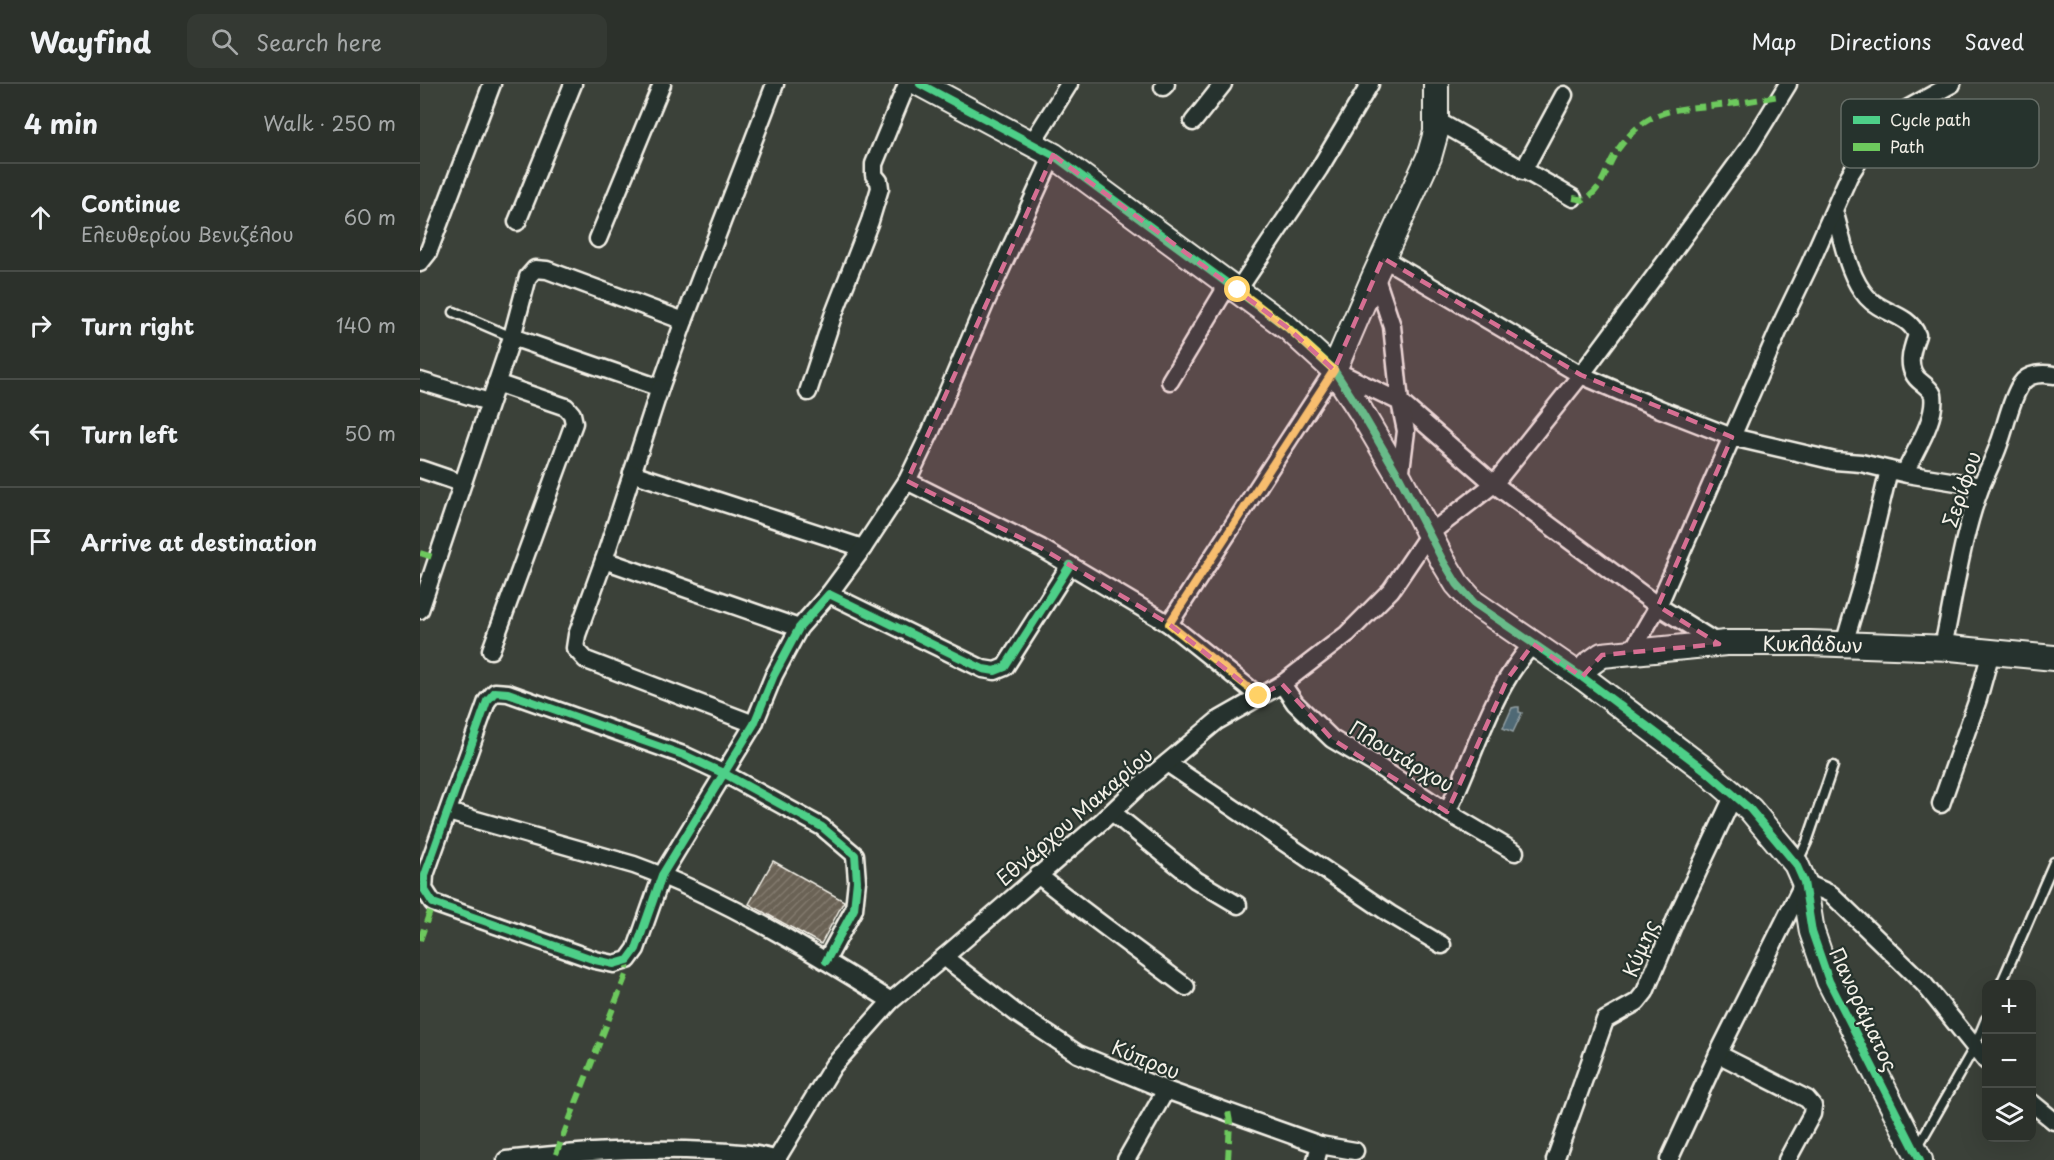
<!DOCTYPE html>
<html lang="en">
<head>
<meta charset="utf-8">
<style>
  :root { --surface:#2c312b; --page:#343933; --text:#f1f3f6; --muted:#a6a9a9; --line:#484c47 }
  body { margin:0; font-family:"Playpen Sans",sans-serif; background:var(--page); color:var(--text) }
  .controls { position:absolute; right:18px; bottom:18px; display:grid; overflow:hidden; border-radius:12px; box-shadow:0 6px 24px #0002 }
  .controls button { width:54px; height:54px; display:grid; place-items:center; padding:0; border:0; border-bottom:2px solid var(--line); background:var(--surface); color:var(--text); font:30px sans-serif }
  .stop { position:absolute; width:18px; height:18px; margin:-14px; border:4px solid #ffd166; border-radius:50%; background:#fff }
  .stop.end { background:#ffd166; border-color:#fff; box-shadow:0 2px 6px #0008 }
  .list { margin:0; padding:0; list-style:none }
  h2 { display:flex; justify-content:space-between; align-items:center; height:78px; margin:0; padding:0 24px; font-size:26px }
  h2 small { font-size:20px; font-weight:400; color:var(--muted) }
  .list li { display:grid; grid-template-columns:39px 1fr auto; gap:18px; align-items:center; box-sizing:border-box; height:108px; padding:0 24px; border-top:2px solid var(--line) }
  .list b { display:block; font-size:22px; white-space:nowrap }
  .list p { margin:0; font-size:20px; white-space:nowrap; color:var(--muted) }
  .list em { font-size:20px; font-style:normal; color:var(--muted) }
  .icon { flex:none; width:33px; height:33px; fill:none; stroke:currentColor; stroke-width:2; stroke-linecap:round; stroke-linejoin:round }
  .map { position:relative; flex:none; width:1634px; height:1076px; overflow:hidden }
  header { display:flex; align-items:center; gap:36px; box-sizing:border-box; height:84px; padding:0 30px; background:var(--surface); border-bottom:2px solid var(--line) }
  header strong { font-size:28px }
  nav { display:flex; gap:33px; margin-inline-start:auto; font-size:21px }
  .search { width:420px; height:54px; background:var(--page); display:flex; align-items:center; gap:15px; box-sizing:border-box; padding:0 21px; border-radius:12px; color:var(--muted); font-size:22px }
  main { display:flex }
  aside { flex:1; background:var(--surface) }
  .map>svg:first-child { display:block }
  .water { fill:#506975; stroke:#929fa3; stroke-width:1.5 }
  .building { fill:url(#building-hatch); stroke:#f4f1e8; stroke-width:1.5 }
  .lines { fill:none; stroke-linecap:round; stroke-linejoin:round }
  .lane-casing { stroke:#f4f1e8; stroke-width:13 }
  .street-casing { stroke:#f4f1e8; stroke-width:21 }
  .secondary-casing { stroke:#f4f1e8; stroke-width:28 }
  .lane { stroke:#26332d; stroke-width:8 }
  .street { stroke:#26332d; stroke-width:16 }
  .secondary { stroke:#26332d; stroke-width:24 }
  .quiet { stroke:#6dc95d; stroke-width:6; stroke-dasharray:12 6; stroke-linecap:butt }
  .cycleway-casing { stroke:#26332d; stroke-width:11 }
  .cycleway { stroke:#4dcf88; stroke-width:8 }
  .route { stroke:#ffd166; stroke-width:8 }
  .marked { fill:#d66f93; fill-opacity:0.2; stroke:#d66f93; stroke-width:4.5; stroke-dasharray:12 8; stroke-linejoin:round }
  .labels { text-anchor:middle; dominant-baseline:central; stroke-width:4.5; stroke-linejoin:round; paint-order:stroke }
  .street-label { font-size:20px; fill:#f4f1e8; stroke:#26332d }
  .key { fill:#26332d; stroke:#646c65; stroke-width:1.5 }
  .key-label { font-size:16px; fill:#f4f1e8 }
</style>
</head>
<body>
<header>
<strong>Wayfind</strong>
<div class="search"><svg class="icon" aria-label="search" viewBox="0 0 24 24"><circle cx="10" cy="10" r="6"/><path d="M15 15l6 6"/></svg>Search here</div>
<nav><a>Map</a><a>Directions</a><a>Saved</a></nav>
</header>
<main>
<aside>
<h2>4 min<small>Walk · 250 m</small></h2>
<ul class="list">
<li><svg class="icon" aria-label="ahead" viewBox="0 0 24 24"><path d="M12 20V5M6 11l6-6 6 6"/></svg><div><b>Continue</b><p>Ελευθερίου Βενιζέλου</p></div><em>60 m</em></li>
<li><svg class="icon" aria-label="right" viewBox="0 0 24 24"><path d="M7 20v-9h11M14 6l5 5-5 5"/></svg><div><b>Turn right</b></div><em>140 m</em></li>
<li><svg class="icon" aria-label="left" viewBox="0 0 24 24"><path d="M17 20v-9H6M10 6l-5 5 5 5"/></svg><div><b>Turn left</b></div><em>50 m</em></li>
<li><svg class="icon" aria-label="arrive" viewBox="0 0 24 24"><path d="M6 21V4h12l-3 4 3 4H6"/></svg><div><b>Arrive at destination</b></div></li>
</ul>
</aside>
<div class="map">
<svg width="1634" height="1076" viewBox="0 0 1634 1076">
  <defs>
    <pattern id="building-hatch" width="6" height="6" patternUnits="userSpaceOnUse" patternTransform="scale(1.5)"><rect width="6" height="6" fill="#6b6255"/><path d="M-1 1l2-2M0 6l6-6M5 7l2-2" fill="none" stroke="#81796d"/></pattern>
  </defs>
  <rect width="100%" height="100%" fill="#3b4139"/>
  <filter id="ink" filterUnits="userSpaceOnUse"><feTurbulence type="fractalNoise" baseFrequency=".0167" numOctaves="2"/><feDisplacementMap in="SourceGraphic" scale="12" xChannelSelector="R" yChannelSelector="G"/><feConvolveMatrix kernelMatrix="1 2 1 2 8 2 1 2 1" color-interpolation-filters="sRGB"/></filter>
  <g filter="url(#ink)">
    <path class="water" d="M1096,623H1099V628L1102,629L1093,648L1083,644L1092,624Z"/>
    <path class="building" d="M353,777L424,817L401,860L329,820Z"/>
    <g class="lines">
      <defs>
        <g id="lane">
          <path d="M34,228L92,253"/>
          <path d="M1378,777L1387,758L1413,682"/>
          <path d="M1581,900L1634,778"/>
          <path d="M1498,1062L1554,964L1566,935"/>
        </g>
        <g id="street">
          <path d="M743,3L746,0"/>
          <path d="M1016,36L1153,114"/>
          <path d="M773,38L803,0"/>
          <path d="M612,59L649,0"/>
          <path d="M1103,87L1144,11"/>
          <path d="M1414,127C1423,155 1427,191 1447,213C1462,230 1488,229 1497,251C1491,267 1485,286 1501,298C1505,301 1511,306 1513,311C1517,335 1494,368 1485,389"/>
          <path d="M97,138L153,0"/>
          <path d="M178,155L242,0"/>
          <path d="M963,174L1161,291L1240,325L1312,353L1415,377L1441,379L1487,390L1561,402"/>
          <path d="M0,179L8,169L72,0"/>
          <path d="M955,191L972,242L980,318L1074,400L1238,522L1299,560"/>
          <path d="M818,206L899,85L950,0"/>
          <path d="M92,253L240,304L264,237L355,0"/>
          <path d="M0,297L69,318"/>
          <path d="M750,297L809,199"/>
          <path d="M240,304L184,476L157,551L155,564L166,576L334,640"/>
          <path d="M388,308L413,232L450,137L460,104L459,97L454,91V80L487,0"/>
          <path d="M0,385L41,399"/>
          <path d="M212,389L443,464"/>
          <path d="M487,397L621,464L749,540"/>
          <path d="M184,476L379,544"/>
          <path d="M409,510L443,464L487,397L511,347L565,220L633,71"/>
          <path d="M0,526L92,253L108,193L115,185L127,186L264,237"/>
          <path d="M1424,560L1441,503L1469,386"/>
          <path d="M1523,563C1534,512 1542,451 1561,402C1567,388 1574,375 1579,360C1586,342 1590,317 1601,300C1608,289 1623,289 1634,291"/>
          <path d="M71,566L154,339L152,330L146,323L76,299"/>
          <path d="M1212,567L1238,522L1364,234L1389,182L1429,92L1452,56L1467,36L1532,0"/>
          <path d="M862,600L875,619L912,655L956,681L1027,728C1055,673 1070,606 1113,560"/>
          <path d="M839,612L749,540L914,286L980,318L986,347L980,394"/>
          <path d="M747,679L970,830L1022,861"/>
          <path d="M1521,720L1558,615L1571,568"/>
          <path d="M28,728L214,781C305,814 389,866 471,917"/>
          <path d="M692,728L776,796L818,821"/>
          <path d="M1027,728L1095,768"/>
          <path d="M618,791C666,830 716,865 766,903"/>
          <path d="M524,873L596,929L658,970L746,1006L900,1061L935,1067"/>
          <path d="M406,877L434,825L437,797L435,771L402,743L305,690L266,672L88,609L75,608L67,617L5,791L4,805L13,819L175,876L194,880L208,876L216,865L242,791L334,640L354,591L379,544L409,510L563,585L575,587L585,583L650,481"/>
          <path d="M1298,970L1387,1015L1393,1022L1392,1030L1367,1076"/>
          <path d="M1612,1019L1634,1037"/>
          <path d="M86,1076C153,1068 221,1063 289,1067C313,1068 335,1069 358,1076"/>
          <path d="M356,1076L413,982L471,917L524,873L682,737L718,703L797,637L862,600L927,550L971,506L1009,450L1074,400L1161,291L1246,177L1330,62L1368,0"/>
          <path d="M706,1076L746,1006"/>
          <path d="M896,1076L900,1061"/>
          <path d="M1135,1076L1185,936L1217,918L1225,908L1257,832L1314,711"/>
          <path d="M1249,1076L1298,970L1384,798L1411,810L1504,900L1566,977"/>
        </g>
        <g id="secondary">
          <path d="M500,0L633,71L868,244L914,286L940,326L980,394L1023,477L1037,500L1054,519L1162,593L1285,686L1330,725L1376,780L1384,798L1392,848L1409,897L1500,1076"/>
          <path d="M914,286L955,191L1009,73L1016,48V0"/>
          <path id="s1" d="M1162,593L1168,581L1182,571L1306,559H1389L1530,564L1634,574"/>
        </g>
      </defs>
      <use href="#lane" class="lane-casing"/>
      <use href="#street" class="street-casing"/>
      <use href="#secondary" class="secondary-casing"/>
      <use href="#lane" class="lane"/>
      <use href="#street" class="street"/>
      <use href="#secondary" class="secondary"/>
      <g class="quiet">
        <path d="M1153,114L1164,116C1185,104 1185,83 1199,64C1231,20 1260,26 1309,20C1325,18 1342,15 1359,12"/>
        <path d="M0,469L16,474"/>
        <path d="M0,856L13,819L7,817"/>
        <path d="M136,1070L206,891L208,876"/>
        <path d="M808,1076L810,1038L808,1027"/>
      </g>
      <defs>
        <g id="cycleway">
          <path d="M500,0L633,71L868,244L914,286L940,326L980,394L1023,477L1037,500L1054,519L1162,593L1285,686L1330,725L1376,780L1384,798L1392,848L1409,897L1500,1076"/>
          <path d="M406,877L434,825L437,797L435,771L402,743L305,690L266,672L88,609L75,608L67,617L5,791L4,805L13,819L175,876L194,880L208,876L216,865L242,791L334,640L354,591L379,544L409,510L563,585L575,587L585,583L650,481"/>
        </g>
      </defs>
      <use href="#cycleway" class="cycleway-casing"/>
      <use href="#cycleway" class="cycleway"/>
    </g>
  </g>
  <g class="lines" filter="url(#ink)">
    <path class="route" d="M818,206L868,244L914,286L749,540L839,612"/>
  </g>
  <path class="marked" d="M633,71L868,244L914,286L963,174L1161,291L1312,353L1238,522L1299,560L1182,571L1162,593L1113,560L1088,594L1027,728L912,655L862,600L839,612L749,540L621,464L487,397Z"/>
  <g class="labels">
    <g class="street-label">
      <text transform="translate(1541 405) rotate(-71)">Σερίφου</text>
      <text stroke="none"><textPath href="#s1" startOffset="242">Κυκλάδων</textPath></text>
      <text transform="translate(982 672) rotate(31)">Πλουτάρχου</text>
      <text transform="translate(654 732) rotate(-41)">Εθνάρχου Μακαρίου</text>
      <text transform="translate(1220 864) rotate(-67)">Κύμης</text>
      <text transform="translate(1444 925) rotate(65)">Πανοράματος</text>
      <text transform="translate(726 975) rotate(22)">Κύπρου</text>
    </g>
  </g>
  <rect x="1421" y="15" width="198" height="69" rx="9" class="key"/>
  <rect x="1433" y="32" width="27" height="8" fill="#4dcf88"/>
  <rect x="1433" y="59" width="27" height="8" fill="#6dc95d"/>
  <g class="key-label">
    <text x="1470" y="42">Cycle path</text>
    <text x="1470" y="69">Path</text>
  </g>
</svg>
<div class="controls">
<button>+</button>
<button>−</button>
<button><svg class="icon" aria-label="layers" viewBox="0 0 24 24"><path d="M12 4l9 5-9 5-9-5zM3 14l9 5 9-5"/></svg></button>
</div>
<div class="stop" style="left:818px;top:206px"></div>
<div class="stop end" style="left:839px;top:612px"></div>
</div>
</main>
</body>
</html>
